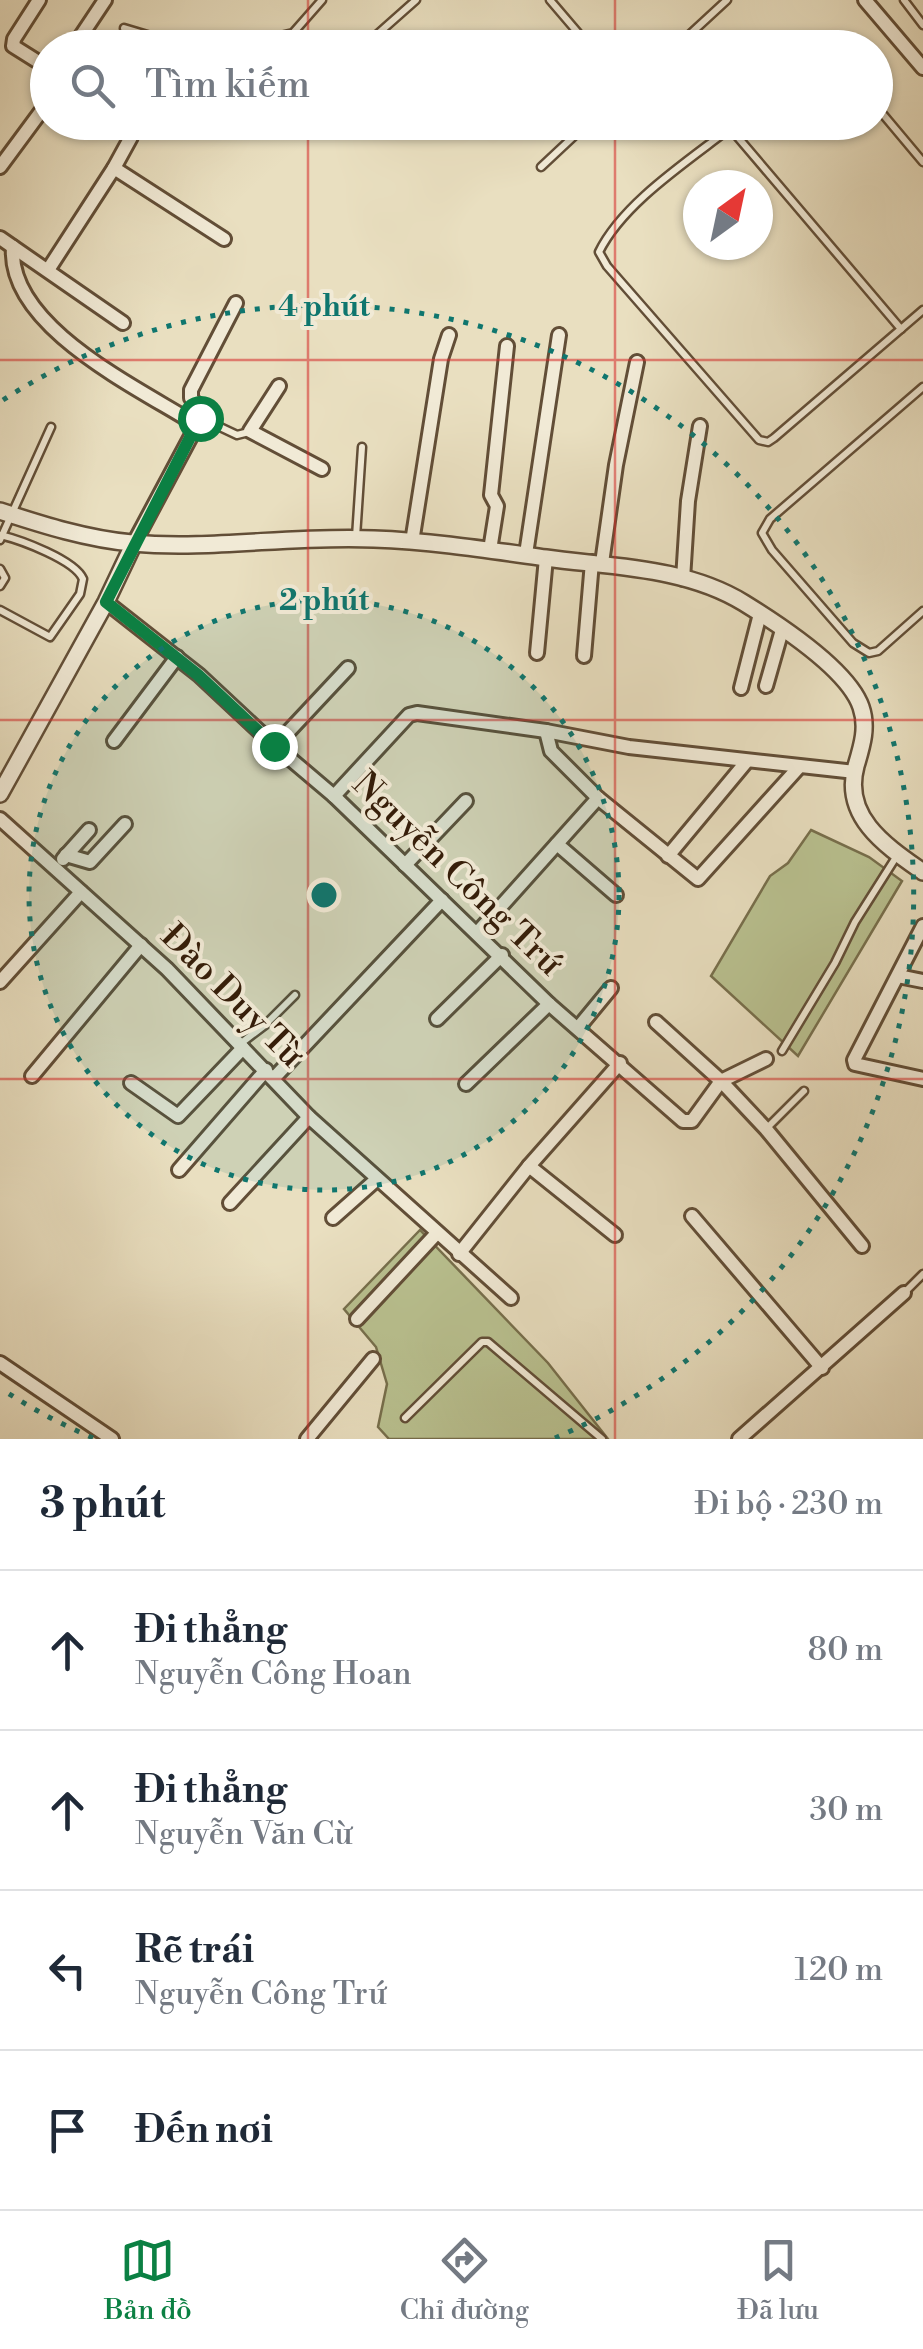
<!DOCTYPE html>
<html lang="vi">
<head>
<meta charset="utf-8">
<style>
  :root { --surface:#fff; --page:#f6f6f7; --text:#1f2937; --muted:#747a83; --line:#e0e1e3; --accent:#0b8043 }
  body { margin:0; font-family:"Libre Bodoni",serif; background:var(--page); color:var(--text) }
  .compass { position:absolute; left:683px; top:170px; width:90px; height:90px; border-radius:50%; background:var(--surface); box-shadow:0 2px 8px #0004; rotate:33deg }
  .stop { position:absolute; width:30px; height:30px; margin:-22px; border:8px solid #0b8043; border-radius:50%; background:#fff }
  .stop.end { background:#0b8043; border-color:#fff; box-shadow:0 2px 10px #0008 }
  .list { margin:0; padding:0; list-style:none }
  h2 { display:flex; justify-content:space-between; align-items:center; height:130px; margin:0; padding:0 40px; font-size:42px }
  h2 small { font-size:32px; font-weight:400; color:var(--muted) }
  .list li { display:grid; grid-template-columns:65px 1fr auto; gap:30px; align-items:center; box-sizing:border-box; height:160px; padding:0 40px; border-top:2px solid var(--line) }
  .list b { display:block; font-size:38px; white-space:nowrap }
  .list p { margin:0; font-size:32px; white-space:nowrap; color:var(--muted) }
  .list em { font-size:32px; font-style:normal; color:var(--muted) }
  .icon { flex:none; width:55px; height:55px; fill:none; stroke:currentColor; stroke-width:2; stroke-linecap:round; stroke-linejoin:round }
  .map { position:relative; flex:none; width:923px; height:1439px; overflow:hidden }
  .search { position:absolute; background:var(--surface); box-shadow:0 2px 8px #0004; left:30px; right:30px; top:30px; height:110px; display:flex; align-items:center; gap:25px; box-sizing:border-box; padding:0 35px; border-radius:55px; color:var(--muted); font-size:38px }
  .sheet { height:770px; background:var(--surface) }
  nav { display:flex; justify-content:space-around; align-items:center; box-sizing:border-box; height:140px; border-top:2px solid var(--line); background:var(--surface); font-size:28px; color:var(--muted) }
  nav a { display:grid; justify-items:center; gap:5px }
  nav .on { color:var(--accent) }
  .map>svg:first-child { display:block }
  .green { fill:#b9c190; stroke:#776f4c; stroke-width:2.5 }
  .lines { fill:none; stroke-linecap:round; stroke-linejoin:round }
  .service-casing { stroke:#624e37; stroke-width:11 }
  .minor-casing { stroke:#624e37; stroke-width:18 }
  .tertiary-casing { stroke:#624e37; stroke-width:20 }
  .service { stroke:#f1ead6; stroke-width:6 }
  .minor { stroke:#f1ead6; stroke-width:12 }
  .tertiary { stroke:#f1ead6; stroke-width:15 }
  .route { stroke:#0b8043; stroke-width:12 }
  .grid { fill:none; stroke:#d62828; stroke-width:2.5; stroke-opacity:0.55 }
  .ring { fill:none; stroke:#0f766e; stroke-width:5; stroke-dasharray:5 10 }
  .labels { text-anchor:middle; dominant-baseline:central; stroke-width:8; stroke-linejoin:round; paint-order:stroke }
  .street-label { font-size:35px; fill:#351d09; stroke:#f1ead6 }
  .centre { fill:#0f766e; stroke:#f1ead6; stroke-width:5 }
  .ring-label { font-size:30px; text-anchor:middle; font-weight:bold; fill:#0f766e; stroke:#f1ead6; stroke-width:8; stroke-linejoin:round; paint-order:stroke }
</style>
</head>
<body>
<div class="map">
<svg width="923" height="1439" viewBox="0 0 923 1439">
  <rect width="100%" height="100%" fill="#e9dfc0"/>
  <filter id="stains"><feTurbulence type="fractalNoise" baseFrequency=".002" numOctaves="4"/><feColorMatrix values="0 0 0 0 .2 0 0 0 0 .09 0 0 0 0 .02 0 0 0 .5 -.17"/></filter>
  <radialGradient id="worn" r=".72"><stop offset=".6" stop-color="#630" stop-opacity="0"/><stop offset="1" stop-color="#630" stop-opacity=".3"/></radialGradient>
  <g class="green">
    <path d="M811,830L869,857L902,881L798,1056L711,976L770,876L788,863Z"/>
    <path d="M420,1230L548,1363L608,1439H389L378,1427L387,1384L376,1347L344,1309Z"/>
  </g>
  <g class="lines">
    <defs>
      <g id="service">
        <path d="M550,0L591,48"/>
        <path d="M904,0L923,25"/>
        <path d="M124,28L191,48"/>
        <path d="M372,39L416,0"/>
        <path d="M229,48L293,33L322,0"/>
        <path d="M675,48L727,0"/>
        <path d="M876,106L923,162"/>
        <path d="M738,122C693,158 624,201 599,252L607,266L759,440L768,442L774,438L923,310"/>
        <path d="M730,128L901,329"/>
        <path d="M541,167L589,122"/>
        <path d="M923,387L770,519L762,533L772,550L853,643L869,653L878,651L923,611"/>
        <path d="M201,418L237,435L249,432"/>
        <path d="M0,535C21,540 75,560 83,579L80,594L50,637L0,610"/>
        <path d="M356,537L362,447"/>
        <path d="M0,540L51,427"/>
        <path d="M0,569L5,578L0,586"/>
        <path d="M240,1044L265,1025L295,995"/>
        <path d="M782,1051L835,963L855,922L898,854"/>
        <path d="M767,1128L804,1091"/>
        <path d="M904,1293L923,1274"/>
        <path d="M405,1418L482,1342H488L602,1439"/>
      </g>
      <g id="minor">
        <path d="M39,0L14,39L13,46L48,68"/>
        <path d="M865,0L923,68"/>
        <path d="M73,48L105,0"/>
        <path d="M0,167L48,102"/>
        <path d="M114,168L131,137"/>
        <path d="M0,238L123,323"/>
        <path d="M13,247C7,327 139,388 197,425"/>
        <path d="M48,270L114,168L224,239"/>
        <path d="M279,386L250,431L322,469"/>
        <path d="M412,542L441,359L449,335"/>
        <path d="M134,543L197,425L202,412L191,398V390L236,303"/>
        <path d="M490,550L497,506L491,495L507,346"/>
        <path d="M526,554L559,335"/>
        <path d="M602,563L616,465L637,362"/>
        <path d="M683,579L688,501L700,426"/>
        <path d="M106,602L199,675L275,746L334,796L549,1004L683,1121H692L721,1081L766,1059"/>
        <path d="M537,653L546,558"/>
        <path d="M584,656L592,562"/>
        <path d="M766,686L782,630"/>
        <path d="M741,688L760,614"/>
        <path d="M546,731L551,751L598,798L698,879L799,767"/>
        <path d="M114,741L177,657"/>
        <path d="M275,746L348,668"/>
        <path d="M334,796L409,715L417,713L546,731L629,747L855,772"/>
        <path d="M0,819L167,969L309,1117L511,1298"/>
        <path d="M557,844L616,895"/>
        <path d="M66,855L90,862L125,824"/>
        <path d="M668,856L747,761"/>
        <path d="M63,859L89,830"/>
        <path d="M405,865L466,801"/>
        <path d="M923,926L854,1060L855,1064L923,1079"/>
        <path d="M477,933L598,798"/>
        <path d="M898,976L923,981"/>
        <path d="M0,982L81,892"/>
        <path d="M437,1019L502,955"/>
        <path d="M656,1022L721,1081L766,1129L862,1246"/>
        <path d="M578,1028L611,988"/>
        <path d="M32,1076L141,945"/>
        <path d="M273,1079L442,900"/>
        <path d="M131,1083L178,1116L243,1048"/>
        <path d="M466,1084L549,1004"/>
        <path d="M529,1166L615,1235"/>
        <path d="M179,1170L266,1070"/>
        <path d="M230,1203L309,1117"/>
        <path d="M692,1216L822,1368"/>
        <path d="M333,1218L377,1179"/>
        <path d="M459,1254L529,1166L620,1063"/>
        <path d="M357,1319L437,1233"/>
        <path d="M0,1363L112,1439"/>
        <path d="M307,1439L373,1359"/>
        <path d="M739,1439L904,1293"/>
      </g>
      <g id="tertiary">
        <path d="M0,511C43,525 87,539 132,543C212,550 293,535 374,539C431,541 489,550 546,558C611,567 686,567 744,603C778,624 848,669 861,707C868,727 862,746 856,766C842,817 886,846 923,872"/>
        <path d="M0,794L106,602L134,543"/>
      </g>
    </defs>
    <use href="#service" class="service-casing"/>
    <use href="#minor" class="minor-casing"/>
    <use href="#tertiary" class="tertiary-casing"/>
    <use href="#service" class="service"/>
    <use href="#minor" class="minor"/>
    <use href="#tertiary" class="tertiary"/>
  </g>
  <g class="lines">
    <path class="route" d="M200,418L106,602L198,675L274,746"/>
  </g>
  <path class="grid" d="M308,0V48M615,0V48M308,122V1439M615,122V1439M0,360H923M0,720H923M0,1079H923"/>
  <circle cx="324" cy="895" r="295" fill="#0f766e" fill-opacity=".12"/>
  <g class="ring">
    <circle cx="324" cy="895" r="295"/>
    <path d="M93 1438A590 590 0 0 1 3 1390M3 400A590 590 0 1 1 555 1438"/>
  </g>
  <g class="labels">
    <g class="street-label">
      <text transform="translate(457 874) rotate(44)">Nguyễn Công Trứ</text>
      <text transform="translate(232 996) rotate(45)">Đào Duy Từ</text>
    </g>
  </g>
  <circle cx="324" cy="895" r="15" class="centre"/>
  <g class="ring-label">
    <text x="324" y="316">4 phút</text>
    <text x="324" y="610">2 phút</text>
  </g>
  <rect width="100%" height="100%" filter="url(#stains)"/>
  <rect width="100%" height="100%" fill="url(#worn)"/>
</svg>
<svg class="compass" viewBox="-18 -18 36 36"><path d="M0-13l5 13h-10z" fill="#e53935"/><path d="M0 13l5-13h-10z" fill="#747a83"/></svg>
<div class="stop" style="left:200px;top:418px"></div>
<div class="stop end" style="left:274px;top:746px"></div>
<div class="search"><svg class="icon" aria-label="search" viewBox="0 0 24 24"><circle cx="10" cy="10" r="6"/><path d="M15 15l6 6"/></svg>Tìm kiếm</div>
</div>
<section class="sheet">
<h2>3 phút<small>Đi bộ · 230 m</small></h2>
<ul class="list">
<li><svg class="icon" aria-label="ahead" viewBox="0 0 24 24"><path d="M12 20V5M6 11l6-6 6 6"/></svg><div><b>Đi thẳng</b><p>Nguyễn Công Hoan</p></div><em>80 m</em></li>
<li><svg class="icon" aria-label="ahead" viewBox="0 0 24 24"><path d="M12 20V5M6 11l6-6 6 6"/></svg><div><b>Đi thẳng</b><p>Nguyễn Văn Cừ</p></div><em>30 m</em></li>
<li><svg class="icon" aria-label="left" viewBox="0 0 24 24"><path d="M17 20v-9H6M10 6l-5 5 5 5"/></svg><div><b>Rẽ trái</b><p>Nguyễn Công Trứ</p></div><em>120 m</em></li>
<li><svg class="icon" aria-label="arrive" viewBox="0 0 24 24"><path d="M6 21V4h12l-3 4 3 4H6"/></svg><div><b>Đến nơi</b></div></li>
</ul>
</section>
<nav>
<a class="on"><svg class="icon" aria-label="map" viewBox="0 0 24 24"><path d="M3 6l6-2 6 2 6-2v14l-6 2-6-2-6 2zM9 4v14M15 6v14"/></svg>Bản đồ</a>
<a><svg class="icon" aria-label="directions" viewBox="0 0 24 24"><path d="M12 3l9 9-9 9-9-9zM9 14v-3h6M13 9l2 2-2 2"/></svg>Chỉ đường</a>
<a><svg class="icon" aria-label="saved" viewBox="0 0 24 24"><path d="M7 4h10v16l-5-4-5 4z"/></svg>Đã lưu</a>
</nav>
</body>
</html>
